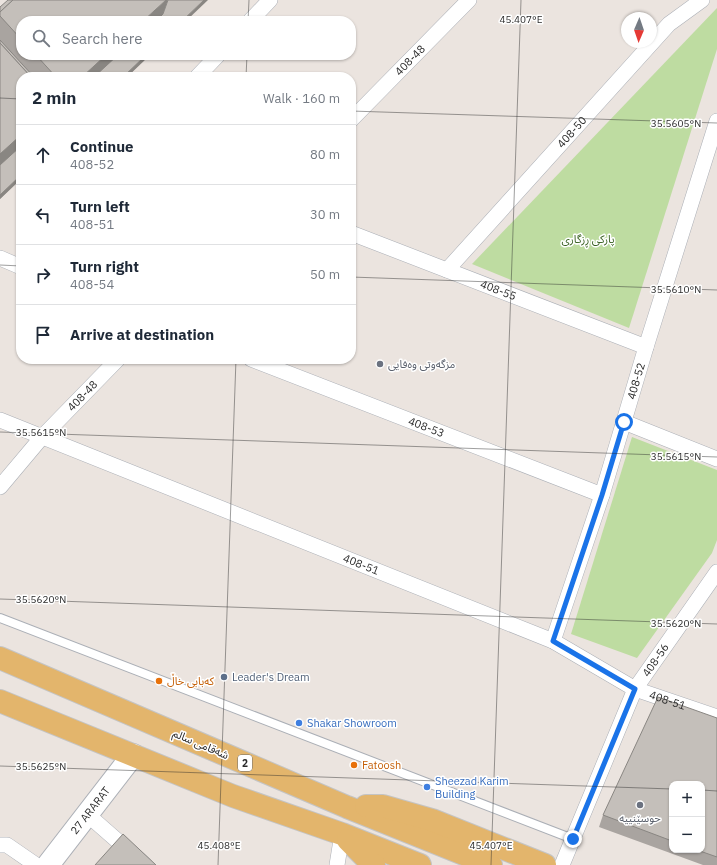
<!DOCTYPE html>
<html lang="en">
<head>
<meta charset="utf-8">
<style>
  :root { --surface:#fff; --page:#f2f2f3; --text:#1f2937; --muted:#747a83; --line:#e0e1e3 }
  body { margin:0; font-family:"IBM Plex Sans","Noto Sans Arabic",sans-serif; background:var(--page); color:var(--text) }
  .controls { position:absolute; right:12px; bottom:12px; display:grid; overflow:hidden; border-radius:8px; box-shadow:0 1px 3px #0004 }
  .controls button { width:36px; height:36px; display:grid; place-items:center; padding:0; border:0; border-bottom:1px solid var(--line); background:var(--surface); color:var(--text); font:20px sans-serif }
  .compass { position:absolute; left:621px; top:12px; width:36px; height:36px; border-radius:50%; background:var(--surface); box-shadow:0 1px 3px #0004; rotate:182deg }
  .stop { position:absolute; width:12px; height:12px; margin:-9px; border:3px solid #1a73e8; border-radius:50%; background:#fff }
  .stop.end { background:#1a73e8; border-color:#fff; box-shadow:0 1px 4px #0008 }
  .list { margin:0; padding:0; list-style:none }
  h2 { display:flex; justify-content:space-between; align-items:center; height:52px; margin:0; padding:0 16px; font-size:17px }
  h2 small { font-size:13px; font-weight:400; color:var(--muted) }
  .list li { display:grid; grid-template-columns:26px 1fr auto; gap:12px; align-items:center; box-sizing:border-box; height:60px; padding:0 16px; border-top:1px solid var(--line) }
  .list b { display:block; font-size:15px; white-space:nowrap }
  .list p { margin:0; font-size:13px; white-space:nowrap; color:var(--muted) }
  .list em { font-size:13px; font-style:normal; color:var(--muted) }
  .icon { flex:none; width:22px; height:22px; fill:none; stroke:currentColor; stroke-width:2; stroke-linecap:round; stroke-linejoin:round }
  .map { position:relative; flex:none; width:717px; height:865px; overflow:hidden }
  .search { position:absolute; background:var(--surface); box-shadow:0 1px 3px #0004; left:16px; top:16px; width:340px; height:44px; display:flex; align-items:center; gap:10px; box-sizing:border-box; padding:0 14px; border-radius:16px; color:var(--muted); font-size:15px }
  .panel { position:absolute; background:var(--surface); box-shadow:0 1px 3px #0004; left:16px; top:72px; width:340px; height:292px; border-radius:16px }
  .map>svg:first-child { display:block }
  .green { fill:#bedca1 }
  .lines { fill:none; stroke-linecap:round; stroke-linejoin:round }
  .lane-casing { stroke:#abafb6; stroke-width:10 }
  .street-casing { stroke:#abafb6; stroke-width:16 }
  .secondary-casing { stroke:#abafb6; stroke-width:24 }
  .primary-casing { stroke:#c4c4c4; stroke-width:24 }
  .lane { stroke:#fff; stroke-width:8 }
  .street { stroke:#fff; stroke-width:15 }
  .secondary { stroke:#fff; stroke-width:22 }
  .primary { stroke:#e3b56c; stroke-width:22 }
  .wall { fill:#a9a4a0; fill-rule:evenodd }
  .shaded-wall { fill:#898682 }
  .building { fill:#c4bfba; stroke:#898682 }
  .route { stroke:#1a73e8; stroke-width:5 }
  .ticks { fill:none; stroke:#2b2b2b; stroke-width:1; stroke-opacity:0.45 }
  .worship-dot { fill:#6b7280; stroke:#fff; stroke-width:1.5 }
  .service-dot { fill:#5c6f8a; stroke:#fff; stroke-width:1.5 }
  .food-dot { fill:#e8710a; stroke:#fff; stroke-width:1.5 }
  .shop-dot { fill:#3f7fe0; stroke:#fff; stroke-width:1.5 }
  .labels { text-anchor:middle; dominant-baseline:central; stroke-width:3; stroke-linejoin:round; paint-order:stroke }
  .shield { fill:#fff; stroke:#6b6b6b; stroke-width:1 }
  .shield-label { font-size:10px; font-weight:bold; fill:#2b2b2b }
  .street-label { font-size:11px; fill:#2b2b2b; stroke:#fff }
  .park-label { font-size:11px; fill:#396122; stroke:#fff }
  .worship-label { font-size:11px; fill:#5b616d; stroke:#fff; text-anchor:start }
  .service-label { font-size:11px; fill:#4e5e75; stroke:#fff; text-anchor:start }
  .food-label { font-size:11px; fill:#c56008; stroke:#fff; text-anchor:start }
  .shop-label { font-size:11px; fill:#366cbe; stroke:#fff; text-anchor:start }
  .ticks-label { font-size:10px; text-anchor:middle; fill:#2b2b2b; stroke:#fff; stroke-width:3; stroke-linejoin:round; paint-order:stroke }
</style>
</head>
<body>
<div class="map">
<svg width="717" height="865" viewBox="0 0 717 865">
  <rect width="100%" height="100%" fill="#ebe4df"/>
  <g class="green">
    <path d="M717,8V49L629,328L472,264Z"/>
    <path d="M632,437L717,470V540L712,553L637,658L571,634Z"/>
  </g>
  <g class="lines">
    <defs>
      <path id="lane" d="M0,618L573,839"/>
      <g id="street">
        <path d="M250,21L270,0"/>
        <path d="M197,77L218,55"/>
        <path id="s1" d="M351,120L469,0"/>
        <path id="s2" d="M351,233L646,347"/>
        <path d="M0,258L21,267"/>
        <path id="s3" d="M447,270L669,24L702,0"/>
        <path id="s4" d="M251,359L602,495"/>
        <path id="s5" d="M0,420L553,641L635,689L717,717"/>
        <path d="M624,422L717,459"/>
        <path id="s6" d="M0,487L42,437L118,359"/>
        <path id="s7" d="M553,641L602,495L646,347L717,121"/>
        <path d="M88,815L145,865"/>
        <path d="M0,845H7L36,865"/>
        <path d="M337,865L342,834"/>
        <path id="s8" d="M562,865L635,689L717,572"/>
      </g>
      <g id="secondary">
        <path id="s9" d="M48,865L133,755"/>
      </g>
      <g id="primary">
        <path d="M0,658L347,807L491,865"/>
        <path d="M0,701L233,796L342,834L420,865"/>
        <path d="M366,806H383L432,820L545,865"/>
        <path d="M348,840L371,863L374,865"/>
      </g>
    </defs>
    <use href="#lane" class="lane-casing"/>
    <use href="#street" class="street-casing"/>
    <use href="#secondary" class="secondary-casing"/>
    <use href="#primary" class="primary-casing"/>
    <use href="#lane" class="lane"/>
    <use href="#street" class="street"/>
    <use href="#secondary" class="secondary"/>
    <use href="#primary" class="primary"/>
  </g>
  <g class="wall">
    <path d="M0,7L21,21V55H150L127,77H21V179L0,199Z"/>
    <path d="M717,718V865H703L599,827L603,815ZM672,784L702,850H672Z"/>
  </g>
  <g class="shaded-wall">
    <path d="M166,0H168L161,20L160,21H143Z"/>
    <path d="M204,0H208L186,21H182Z"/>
    <path d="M106,55H123L98,77H82Z"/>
    <path d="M146,55H150L127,77H123Z"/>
    <path d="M21,135V150L0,169V154Z"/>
    <path d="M21,175V179L0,199V195Z"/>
  </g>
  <g class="building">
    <path d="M8,0H13L0,12V7Z"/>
    <path d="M13,0H166L143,21H21V39L0,16V12Z"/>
    <path d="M168,0H204L182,21H156L163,14Z"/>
    <path d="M0,40L34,77H31L0,43Z"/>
    <path d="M0,43L31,77H21V135L0,154Z"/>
    <path d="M36,55H106L82,77H56Z"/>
    <path d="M118,55H146L123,77H94Z"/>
    <path d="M21,146V175L0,195V165Z"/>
    <path d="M658,697L717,718V857L697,850H702V784H672V841L603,815Z"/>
    <path d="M123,834L156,865H95Z"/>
  </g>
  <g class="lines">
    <path class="route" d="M573,839L635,689L553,641L602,495L624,422"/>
  </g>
  <path class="ticks" d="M248,21L249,0M246,77L247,55M0,98L21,99M351,111L717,123M0,265L21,266M351,277L717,290M0,432L717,457M0,599L717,624M0,766L672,789M702,790L717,791M218,865L236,359M491,865L521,0"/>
  <g class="worship-dot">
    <circle cx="380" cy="364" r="4"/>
    <circle cx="640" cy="805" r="4"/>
  </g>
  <circle class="service-dot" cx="224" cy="677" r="4"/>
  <g class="food-dot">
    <circle cx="159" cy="681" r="4"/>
    <circle cx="354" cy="765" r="4"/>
  </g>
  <g class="shop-dot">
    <circle cx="299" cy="723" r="4"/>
    <circle cx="427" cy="787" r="4"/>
  </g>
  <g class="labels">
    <rect class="shield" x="238" y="755" width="14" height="16" rx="3"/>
    <g class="shield-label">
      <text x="245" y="763">2</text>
    </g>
    <g class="street-label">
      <text stroke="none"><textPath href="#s1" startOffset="84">408-48</textPath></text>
      <text stroke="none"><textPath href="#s3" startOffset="186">408-50</textPath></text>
      <text stroke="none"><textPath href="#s2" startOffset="158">408-55</textPath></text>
      <text stroke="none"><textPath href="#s7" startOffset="273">408-52</textPath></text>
      <text stroke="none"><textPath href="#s6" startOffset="123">408-48</textPath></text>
      <text stroke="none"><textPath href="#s4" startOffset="188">408-53</textPath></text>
      <text stroke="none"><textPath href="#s5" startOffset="389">408-51</textPath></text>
      <text stroke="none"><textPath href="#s8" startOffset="226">408-56</textPath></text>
      <text stroke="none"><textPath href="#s5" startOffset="725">408-51</textPath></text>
      <text transform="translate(201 744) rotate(23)">شەقامی سالم</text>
      <text stroke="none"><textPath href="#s9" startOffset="69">27 ARARAT</textPath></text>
    </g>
    <g class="park-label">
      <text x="588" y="239">پارکی ڕزگاری</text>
    </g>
    <g class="worship-label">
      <text x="388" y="364">مزگەوتی وەفایی</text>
      <text x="640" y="818" text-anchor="middle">حوسێنییە</text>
    </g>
    <g class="service-label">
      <text x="232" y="677">Leader's Dream</text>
    </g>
    <g class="food-label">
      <text x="167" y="681">کەبابی خاڵ</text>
      <text x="362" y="765">Fatoosh</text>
    </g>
    <g class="shop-label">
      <text x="307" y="723">Shakar Showroom</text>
      <text x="435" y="781">Sheezad Karim<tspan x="435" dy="13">Building</tspan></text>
    </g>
  </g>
  <g class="ticks-label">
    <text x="521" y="23">45.407°E</text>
    <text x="676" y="127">35.5605°N</text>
    <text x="676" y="293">35.5610°N</text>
    <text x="41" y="436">35.5615°N</text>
    <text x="676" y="460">35.5615°N</text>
    <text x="41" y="603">35.5620°N</text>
    <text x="676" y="627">35.5620°N</text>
    <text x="41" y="770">35.5625°N</text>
    <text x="219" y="849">45.408°E</text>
    <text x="491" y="849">45.407°E</text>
  </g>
</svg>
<div class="controls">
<button>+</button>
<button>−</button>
</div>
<svg class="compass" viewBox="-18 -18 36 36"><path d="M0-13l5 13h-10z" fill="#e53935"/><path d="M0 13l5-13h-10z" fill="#747a83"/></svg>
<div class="stop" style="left:624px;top:422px"></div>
<div class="stop end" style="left:573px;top:839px"></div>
<div class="search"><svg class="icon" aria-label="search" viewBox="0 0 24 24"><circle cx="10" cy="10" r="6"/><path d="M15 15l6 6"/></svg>Search here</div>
<section class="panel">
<h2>2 min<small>Walk · 160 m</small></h2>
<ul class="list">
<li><svg class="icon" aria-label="ahead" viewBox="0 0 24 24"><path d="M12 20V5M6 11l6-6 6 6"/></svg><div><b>Continue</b><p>408-52</p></div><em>80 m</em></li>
<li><svg class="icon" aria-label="left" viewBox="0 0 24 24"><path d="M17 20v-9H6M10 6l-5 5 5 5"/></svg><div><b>Turn left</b><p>408-51</p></div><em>30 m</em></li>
<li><svg class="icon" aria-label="right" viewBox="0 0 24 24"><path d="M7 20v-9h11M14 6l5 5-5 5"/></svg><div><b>Turn right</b><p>408-54</p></div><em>50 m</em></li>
<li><svg class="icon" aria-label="arrive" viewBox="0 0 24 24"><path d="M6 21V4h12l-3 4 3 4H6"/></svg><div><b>Arrive at destination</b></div></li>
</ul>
</section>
</div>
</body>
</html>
